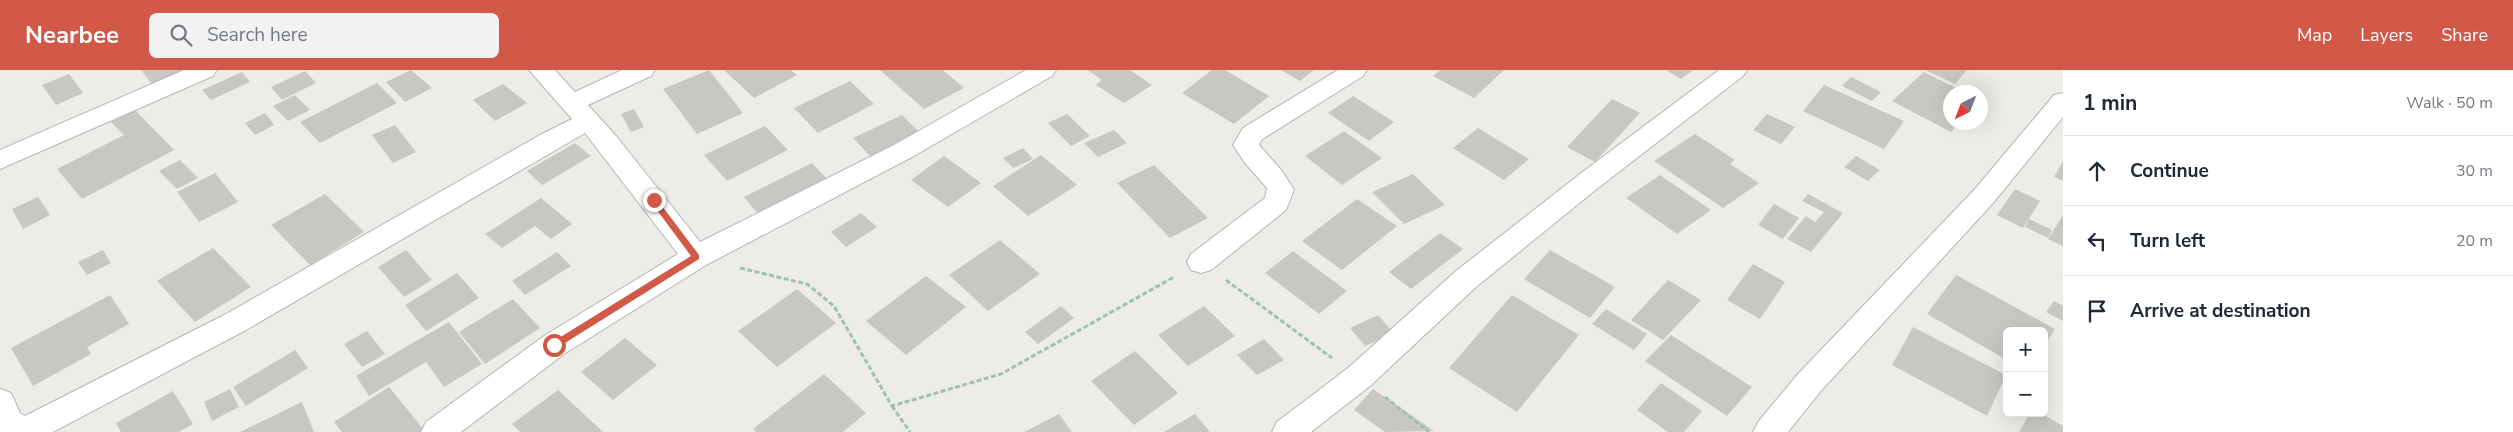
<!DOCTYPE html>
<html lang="en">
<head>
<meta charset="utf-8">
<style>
  :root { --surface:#fff; --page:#f2f2f3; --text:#1f2937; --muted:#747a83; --line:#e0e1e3; --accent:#d25847 }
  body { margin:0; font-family:"Nunito Sans",sans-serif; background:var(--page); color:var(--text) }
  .controls { position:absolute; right:15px; bottom:15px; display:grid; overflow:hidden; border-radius:8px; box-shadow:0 5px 20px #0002 }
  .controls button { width:45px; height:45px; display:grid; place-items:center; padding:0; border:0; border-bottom:1px solid var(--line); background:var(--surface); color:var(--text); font:25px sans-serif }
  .compass { position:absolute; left:1943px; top:15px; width:45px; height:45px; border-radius:50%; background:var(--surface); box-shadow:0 5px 20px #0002; rotate:222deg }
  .stop { position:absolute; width:15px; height:15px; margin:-11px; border:4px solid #d25847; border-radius:50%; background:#fff }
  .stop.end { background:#d25847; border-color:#fff; box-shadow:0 1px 5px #0008 }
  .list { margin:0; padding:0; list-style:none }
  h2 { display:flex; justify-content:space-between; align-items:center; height:65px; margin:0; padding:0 20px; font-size:21px }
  h2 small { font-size:16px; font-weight:400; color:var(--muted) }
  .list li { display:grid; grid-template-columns:32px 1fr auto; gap:15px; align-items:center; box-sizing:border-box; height:70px; padding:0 20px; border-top:1px solid var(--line) }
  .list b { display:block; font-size:19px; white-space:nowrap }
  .list em { font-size:16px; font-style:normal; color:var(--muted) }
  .icon { flex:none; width:28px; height:28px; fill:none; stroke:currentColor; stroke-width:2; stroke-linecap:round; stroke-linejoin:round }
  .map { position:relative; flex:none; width:2063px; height:362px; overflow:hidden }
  header { display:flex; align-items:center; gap:30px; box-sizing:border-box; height:70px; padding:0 25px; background:var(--accent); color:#fff }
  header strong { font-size:24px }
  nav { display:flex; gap:28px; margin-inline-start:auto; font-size:18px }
  .search { width:350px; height:45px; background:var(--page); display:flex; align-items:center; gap:12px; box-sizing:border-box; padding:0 18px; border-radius:8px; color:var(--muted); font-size:19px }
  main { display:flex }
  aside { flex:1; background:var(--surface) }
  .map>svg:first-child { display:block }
  .building { fill:#c9c7c2 }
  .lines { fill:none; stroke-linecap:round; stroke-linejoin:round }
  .street-casing { stroke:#b3b5b9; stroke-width:2 }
  .path { stroke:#a0c2ab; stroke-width:3; stroke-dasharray:5 2.5; stroke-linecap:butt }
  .street { fill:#fff; fill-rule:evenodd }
  .route { fill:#d25847 }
</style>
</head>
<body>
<header>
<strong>Nearbee</strong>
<div class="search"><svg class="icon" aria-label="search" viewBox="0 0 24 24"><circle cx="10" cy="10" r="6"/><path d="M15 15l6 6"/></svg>Search here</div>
<nav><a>Map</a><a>Layers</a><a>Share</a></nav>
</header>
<main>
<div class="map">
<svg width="2063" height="362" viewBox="0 0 2063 362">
  <rect width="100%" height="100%" fill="#eeece6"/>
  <g class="building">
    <path d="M141,0H183L152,14Z"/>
    <path d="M411,0L432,18L405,32L386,12Z"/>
    <path d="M709,0L743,43L697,64L663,19Z"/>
    <path d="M724,0H791L797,5L754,28Z"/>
    <path d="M880,0H943L964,18L924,39Z"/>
    <path d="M1088,0H1130L1152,15L1124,33L1096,15L1102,10Z"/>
    <path d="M1212,0H1225L1269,26L1234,54L1182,23Z"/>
    <path d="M1281,0H1314L1300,11Z"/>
    <path d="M1440,0H1504L1474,28L1433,6Z"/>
    <path d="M1666,0H1693L1681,9Z"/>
    <path d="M1925,0H1967L1955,14Z"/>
    <path d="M305,1L316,13L282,30L271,17Z"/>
    <path d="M242,2L250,12L211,30L202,20Z"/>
    <path d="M1924,2L1964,22H1950V52H1960L1951,62L1892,31Z"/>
    <path d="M69,4L83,23L56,35L42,15Z"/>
    <path d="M1851,7L1881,22L1872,31L1842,16Z"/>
    <path d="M850,11L874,34L818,63L794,38Z"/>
    <path d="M377,13L397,33L320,73L300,52Z"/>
    <path d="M503,14L527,33L495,51L473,30Z"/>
    <path d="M1824,15L1904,51L1884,79L1803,41Z"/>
    <path d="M295,25L310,40L288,51L273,36Z"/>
    <path d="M1353,26L1394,52L1369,71L1328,43Z"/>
    <path d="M1612,29L1640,43L1595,92L1567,77Z"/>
    <path d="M634,39L644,57L631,62L621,44Z"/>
    <path d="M135,40L174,80L82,129L57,99L124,65L111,52Z"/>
    <path d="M265,43L274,55L255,65L245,53Z"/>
    <path d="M1067,44L1090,66L1071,76L1048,53Z"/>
    <path d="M1767,44L1795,57L1781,74L1753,60Z"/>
    <path d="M902,45L919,62L870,86L853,68Z"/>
    <path d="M395,55L416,82L393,93L372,65Z"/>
    <path d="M765,56L788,80L727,111L704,85Z"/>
    <path d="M1478,58L1529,89L1504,110L1453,78Z"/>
    <path d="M1114,60L1127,73L1098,87L1084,73Z"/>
    <path d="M1344,61L1382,88L1342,115L1305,86Z"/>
    <path d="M1695,64L1735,90L1730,94L1759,113L1723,138L1654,91Z"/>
    <path d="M575,73L591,86L542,115L527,101Z"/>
    <path d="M1023,78L1033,89L1013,98L1003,88Z"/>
    <path d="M1041,85L1077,115L1028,146L993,116Z"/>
    <path d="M944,86L981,113L948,137L911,110Z"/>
    <path d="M1856,86L1880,100L1868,111L1844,97Z"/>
    <path d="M180,90L198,108L177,119L159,101Z"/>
    <path d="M2063,91V111L2054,107Z"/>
    <path d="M812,93L827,109L758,144L744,127Z"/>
    <path d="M1154,95L1208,148L1170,168L1117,113Z"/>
    <path d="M215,103L238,132L199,152L177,122Z"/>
    <path d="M1413,104L1445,135L1404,154L1372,122Z"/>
    <path d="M1660,105L1711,140L1677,164L1626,128Z"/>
    <path d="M2015,119L2040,131L2023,158L1997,145Z"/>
    <path d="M325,124L364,162L310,195L271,155Z"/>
    <path d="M1808,124L1843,143L1811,182L1787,169L1806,146L1815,152L1824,142L1802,131Z"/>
    <path d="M38,127L50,145L23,159L12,139Z"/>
    <path d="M541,128L572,154L551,169L535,156L502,178L485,164Z"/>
    <path d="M1357,129L1397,156L1342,200L1302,171Z"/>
    <path d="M1774,134L1799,148L1783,169L1758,155Z"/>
    <path d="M861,143L877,157L846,177L831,162Z"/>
    <path d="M2063,145V176L2048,169Z"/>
    <path d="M2029,149L2052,160L2048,168L2025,157Z"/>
    <path d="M1440,163L1463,179L1411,219L1389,202Z"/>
    <path d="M1000,170L1040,204L988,241L949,205Z"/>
    <path d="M213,178L251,217L195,252L157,211Z"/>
    <path d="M103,180L111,193L87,205L78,192Z"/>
    <path d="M406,180L432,210L404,227L378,197Z"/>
    <path d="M1550,180L1615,217L1590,248L1524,209Z"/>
    <path d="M1293,181L1347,221L1319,244L1265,203Z"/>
    <path d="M557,182L571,196L525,225L512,211Z"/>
    <path d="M1753,194L1785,212L1760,249L1727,230Z"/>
    <path d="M457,203L479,228L426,261L405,235Z"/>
    <path d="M1956,205L2055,259L2044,277V261H2007V290L1927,244Z"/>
    <path d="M926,206L966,237L906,285L866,251Z"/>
    <path d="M1668,210L1701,230L1663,270L1631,250Z"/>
    <path d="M797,219L836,253L777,297L738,261Z"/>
    <path d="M110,225L129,254L87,277L91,284L33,316L11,278Z"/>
    <path d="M1512,225L1579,265L1517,342L1449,298Z"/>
    <path d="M513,229L540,258L485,294L459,262Z"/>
    <path d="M2054,231L2063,236V251L2046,242Z"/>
    <path d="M1061,236L1074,248L1038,274L1025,262Z"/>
    <path d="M1204,236L1235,266L1188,296L1158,265Z"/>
    <path d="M1606,239L1647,264L1634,280L1592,254Z"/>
    <path d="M1378,245L1394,263L1365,276L1350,258Z"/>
    <path d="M449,252L482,294L444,317L426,292L369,326L356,306Z"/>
    <path d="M1913,257L2006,305L1987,346L1892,295Z"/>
    <path d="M367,261L385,284L362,297L344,274Z"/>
    <path d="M1671,265L1752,317L1727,346L1645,291Z"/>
    <path d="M625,268L657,295L613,330L581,302Z"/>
    <path d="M1264,269L1284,290L1257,305L1237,285Z"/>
    <path d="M295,280L308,298L246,336L233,317Z"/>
    <path d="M1135,281L1178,323L1134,355L1091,311Z"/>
    <path d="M824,304L866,343L843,362H756L753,359Z"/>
    <path d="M1661,313L1702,341L1684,362H1668L1637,340Z"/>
    <path d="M389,317L424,360L420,362H342L334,352Z"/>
    <path d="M230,319L239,337L212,351L204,332Z"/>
    <path d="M1373,319L1434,361L1385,362L1354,340Z"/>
    <path d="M558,320L603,362H520L512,354Z"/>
    <path d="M173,321L193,354L179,362H121L116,353Z"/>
    <path d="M302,332L314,362H240Z"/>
    <path d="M2030,343H2041L2063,356V362H2019Z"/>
    <path d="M1059,344L1072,362H1024Z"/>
    <path d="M1195,344L1210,362H1164Z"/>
  </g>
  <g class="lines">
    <defs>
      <g id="street">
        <path d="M184,0H217L213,6L0,99V80Z"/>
        <path d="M529,0H555L575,22L622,0H655L651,6L588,35L617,67L700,172L894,75L1026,0H1056L1052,6L912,87L706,195L564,284L461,362H421L426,352L544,266L678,184L585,63L246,260L53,362H0V319L11,323L20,343L25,346L226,244L540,65L572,49Z"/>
        <path d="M1338,0H1367L1363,6L1261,70L1259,75L1282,101L1294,120L1286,140L1211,200L1201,203L1191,200L1187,192L1191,184L1265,128L1267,118L1245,93L1233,75L1243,58Z"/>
        <path d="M1719,0H1747L1743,6L1598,118L1476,217L1370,316L1311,362H1272L1277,352L1348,298L1456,201L1580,104Z"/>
        <path d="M2063,23V47L1993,133L1820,322L1788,362H1753L1758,352L1798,304L1975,119L2054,25Z"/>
      </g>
    </defs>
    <use href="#street" class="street-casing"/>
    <g class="path">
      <path d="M740,198L807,214L834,236L892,336L1001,304L1174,207"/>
      <path d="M1226,210L1332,288"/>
      <path d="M1385,327L1429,362"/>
      <path d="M892,336L910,362"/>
    </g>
    <use href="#street" class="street"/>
  </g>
  <path class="route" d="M651,128H656L699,185V189L557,278H551V273L691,186L651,132Z"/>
</svg>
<div class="controls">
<button>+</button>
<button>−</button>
</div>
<svg class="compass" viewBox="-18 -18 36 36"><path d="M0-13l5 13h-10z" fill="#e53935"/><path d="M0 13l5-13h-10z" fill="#747a83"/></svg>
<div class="stop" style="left:554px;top:275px"></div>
<div class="stop end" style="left:654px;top:130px"></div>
</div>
<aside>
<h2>1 min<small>Walk · 50 m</small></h2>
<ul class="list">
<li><svg class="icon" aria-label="ahead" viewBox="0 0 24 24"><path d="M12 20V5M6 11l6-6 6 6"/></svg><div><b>Continue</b></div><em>30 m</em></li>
<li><svg class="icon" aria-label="left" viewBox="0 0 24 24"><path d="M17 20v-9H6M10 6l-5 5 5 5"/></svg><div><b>Turn left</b></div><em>20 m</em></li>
<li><svg class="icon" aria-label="arrive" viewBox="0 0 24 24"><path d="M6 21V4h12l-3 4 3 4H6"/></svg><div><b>Arrive at destination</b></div></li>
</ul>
</aside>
</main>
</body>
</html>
